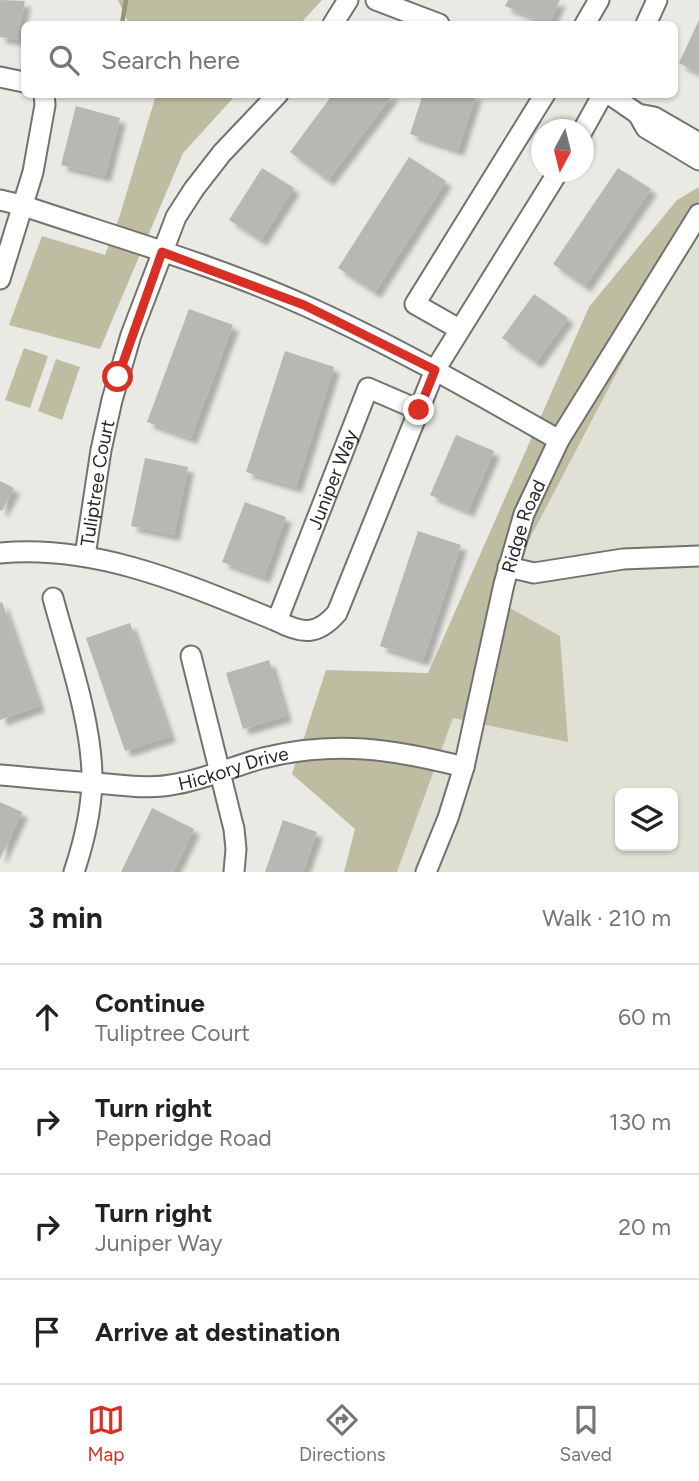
<!DOCTYPE html>
<html lang="en">
<head>
<meta charset="utf-8">
<style>
  :root { --surface:#fff; --page:#f2f2f2; --text:#222; --muted:#767676; --line:#e0e0e0; --accent:#d93025 }
  body { margin:0; font-family:Figtree,sans-serif; background:var(--page); color:var(--text) }
  .controls { position:absolute; right:21px; bottom:21px; display:grid; overflow:hidden; border-radius:10px; box-shadow:0 2px 5px #0004 }
  .controls button { width:63px; height:63px; display:grid; place-items:center; padding:0; border:0; border-bottom:2px solid var(--line); background:var(--surface); color:var(--text); font:35px sans-serif }
  .compass { position:absolute; left:531px; top:119px; width:63px; height:63px; border-radius:50%; background:var(--surface); box-shadow:0 2px 5px #0004; rotate:187deg }
  .stop { position:absolute; width:21px; height:21px; margin:-16px; border:5px solid #d93025; border-radius:50%; background:#fff }
  .stop.end { background:#d93025; border-color:#fff; box-shadow:0 2px 7px #0008 }
  .list { margin:0; padding:0; list-style:none }
  h2 { display:flex; justify-content:space-between; align-items:center; height:91px; margin:0; padding:0 28px; font-size:30px }
  h2 small { font-size:23px; font-weight:400; color:var(--muted) }
  .list li { display:grid; grid-template-columns:46px 1fr auto; gap:21px; align-items:center; box-sizing:border-box; height:105px; padding:0 28px; border-top:2px solid var(--line) }
  .list b { display:block; font-size:26px; white-space:nowrap }
  .list p { margin:0; font-size:23px; white-space:nowrap; color:var(--muted) }
  .list em { font-size:23px; font-style:normal; color:var(--muted) }
  .icon { flex:none; width:38px; height:38px; fill:none; stroke:currentColor; stroke-width:2; stroke-linecap:round; stroke-linejoin:round }
  .map { position:relative; flex:none; width:699px; height:872px; overflow:hidden }
  .search { position:absolute; background:var(--surface); box-shadow:0 2px 5px #0004; left:21px; right:21px; top:21px; height:77px; display:flex; align-items:center; gap:18px; box-sizing:border-box; padding:0 24px; border-radius:10px; color:var(--muted); font-size:26px }
  .sheet { height:511px; background:var(--surface) }
  nav { display:flex; justify-content:space-around; align-items:center; box-sizing:border-box; height:98px; border-top:2px solid var(--line); background:var(--surface); font-size:19px; color:var(--muted) }
  nav a { display:grid; justify-items:center; gap:4px }
  nav .on { color:var(--accent) }
  .map>svg:first-child { display:block }
  .built { fill:#e1e0d4; fill-rule:evenodd }
  .green { fill:#bebda1 }
  .lines { fill:none; stroke-linecap:round; stroke-linejoin:round }
  .stream { stroke:#969578; stroke-width:4.5 }
  .building { fill:#b7b7b3; filter:url(#shadow) }
  .minor-casing { stroke:#72726e; stroke-width:23 }
  .minor { stroke:#fff; stroke-width:19 }
  .route { stroke:#d93025; stroke-width:9 }
  .labels { text-anchor:middle; dominant-baseline:central; stroke-width:6; stroke-linejoin:round; paint-order:stroke }
  .street-label { font-size:19px; fill:#282826; stroke:#eaeae5 }
</style>
</head>
<body>
<div class="map">
<svg width="699" height="872" viewBox="0 0 699 872">
  <defs>
    <filter id="shadow"><feDropShadow dx="6" dy="6" stdDeviation="2" flood-color="#0004"/></filter>
  </defs>
  <rect width="100%" height="100%" fill="#eaeae5"/>
  <path class="built" d="M699,216V872H397L453,717L568,741L496,601ZM620,793H673V846H620Z"/>
  <g class="green">
    <path d="M118,0H322L300,24H129Z"/>
    <path d="M156,95H236L183,153L100,349L9,325L42,236L105,255L119,218Z"/>
    <path d="M699,187V216L497,601L560,636L568,742L453,718L397,872H344L355,829L292,774L326,670L428,673L589,307L677,200Z"/>
    <path d="M24,348L48,356L30,408L5,400Z"/>
    <path d="M56,359L80,367L62,420L38,411Z"/>
  </g>
  <g class="lines">
    <path class="stream" d="M122,24L126,0"/>
  </g>
  <g class="building">
    <path d="M0,0L25,1L17,40L0,37Z"/>
    <path d="M508,0H560L549,24L505,6Z"/>
    <path d="M699,20V73L679,63Z"/>
    <path d="M333,94H393L328,180L290,152Z"/>
    <path d="M423,94H476L458,150L410,134Z"/>
    <path d="M76,106L120,118L105,176L61,165Z"/>
    <path d="M409,157L446,181L375,292L338,268Z"/>
    <path d="M262,168L294,188L261,240L229,220Z"/>
    <path d="M618,168L651,189L585,286L553,264Z"/>
    <path d="M534,294L568,318L536,362L502,338Z"/>
    <path d="M189,309L233,325L191,438L147,422Z"/>
    <path d="M285,351L334,367L296,487L246,472Z"/>
    <path d="M456,435L494,451L468,511L430,495Z"/>
    <path d="M145,458L188,467L174,535L131,526Z"/>
    <path d="M0,481L14,488L2,511L0,510Z"/>
    <path d="M245,502L286,517L264,577L222,562Z"/>
    <path d="M418,531L461,545L423,660L380,646Z"/>
    <path d="M2,602L39,706L0,720V603Z"/>
    <path d="M130,623L170,736L125,751L86,638Z"/>
    <path d="M269,660L286,716L243,729L226,673Z"/>
    <path d="M0,802L22,812L0,859Z"/>
    <path d="M152,808L194,829L173,872H121Z"/>
    <path d="M283,820L317,832L303,872H265Z"/>
  </g>
  <g class="lines">
    <defs>
      <g id="minor">
        <path d="M376,0L439,24"/>
        <path d="M333,24L348,0"/>
        <path d="M585,24L599,0"/>
        <path d="M646,24L657,0"/>
        <path d="M0,77L24,82"/>
        <path d="M609,94L638,114L654,117L699,143"/>
        <path d="M638,114L646,128L699,160"/>
        <path d="M583,130L603,94"/>
        <path d="M0,200L21,205C116,237 215,265 306,306C393,345 476,393 559,440"/>
        <path d="M0,279L33,172L45,105L44,94"/>
        <path d="M459,329L415,304L545,94"/>
        <path d="M0,553C98,544 188,585 277,621C302,634 317,636 337,613L435,370L558,172"/>
        <path id="s1" d="M85,556L101,450L112,400L131,335L176,217L194,189L222,153L278,94"/>
        <path d="M508,567L534,573L623,559L699,556"/>
        <path d="M53,598C68,654 93,725 92,782C91,814 84,842 74,872"/>
        <path id="s2" d="M277,621L368,388L419,410"/>
        <path d="M191,656L234,829L236,849L234,872"/>
        <path id="s3" d="M0,775C36,778 71,782 107,784C130,786 153,789 176,784C206,779 234,766 263,758C335,740 393,749 464,767"/>
        <path id="s4" d="M426,872L448,818L464,767L504,584L524,514L559,440L699,214"/>
      </g>
    </defs>
    <use href="#minor" class="minor-casing"/>
    <use href="#minor" class="minor"/>
  </g>
  <g class="lines">
    <path class="route" d="M118,377L162,252L304,305L435,370L419,410"/>
  </g>
  <g class="labels">
    <g class="street-label">
      <text stroke="none"><textPath href="#s2" startOffset="152">Juniper Way</textPath></text>
      <text stroke="none"><textPath href="#s1" startOffset="74">Tuliptree Court</textPath></text>
      <text stroke="none"><textPath href="#s4" startOffset="360">Ridge Road</textPath></text>
      <text stroke="none"><textPath href="#s3" startOffset="236">Hickory Drive</textPath></text>
    </g>
  </g>
</svg>
<div class="controls">
<button><svg class="icon" aria-label="layers" viewBox="0 0 24 24"><path d="M12 4l9 5-9 5-9-5zM3 14l9 5 9-5"/></svg></button>
</div>
<svg class="compass" viewBox="-18 -18 36 36"><path d="M0-13l5 13h-10z" fill="#e53935"/><path d="M0 13l5-13h-10z" fill="#767676"/></svg>
<div class="stop" style="left:118px;top:377px"></div>
<div class="stop end" style="left:419px;top:410px"></div>
<div class="search"><svg class="icon" aria-label="search" viewBox="0 0 24 24"><circle cx="10" cy="10" r="6"/><path d="M15 15l6 6"/></svg>Search here</div>
</div>
<section class="sheet">
<h2>3 min<small>Walk · 210 m</small></h2>
<ul class="list">
<li><svg class="icon" aria-label="ahead" viewBox="0 0 24 24"><path d="M12 20V5M6 11l6-6 6 6"/></svg><div><b>Continue</b><p>Tuliptree Court</p></div><em>60 m</em></li>
<li><svg class="icon" aria-label="right" viewBox="0 0 24 24"><path d="M7 20v-9h11M14 6l5 5-5 5"/></svg><div><b>Turn right</b><p>Pepperidge Road</p></div><em>130 m</em></li>
<li><svg class="icon" aria-label="right" viewBox="0 0 24 24"><path d="M7 20v-9h11M14 6l5 5-5 5"/></svg><div><b>Turn right</b><p>Juniper Way</p></div><em>20 m</em></li>
<li><svg class="icon" aria-label="arrive" viewBox="0 0 24 24"><path d="M6 21V4h12l-3 4 3 4H6"/></svg><div><b>Arrive at destination</b></div></li>
</ul>
</section>
<nav>
<a class="on"><svg class="icon" aria-label="map" viewBox="0 0 24 24"><path d="M3 6l6-2 6 2 6-2v14l-6 2-6-2-6 2zM9 4v14M15 6v14"/></svg>Map</a>
<a><svg class="icon" aria-label="directions" viewBox="0 0 24 24"><path d="M12 3l9 9-9 9-9-9zM9 14v-3h6M13 9l2 2-2 2"/></svg>Directions</a>
<a><svg class="icon" aria-label="saved" viewBox="0 0 24 24"><path d="M7 4h10v16l-5-4-5 4z"/></svg>Saved</a>
</nav>
</body>
</html>
